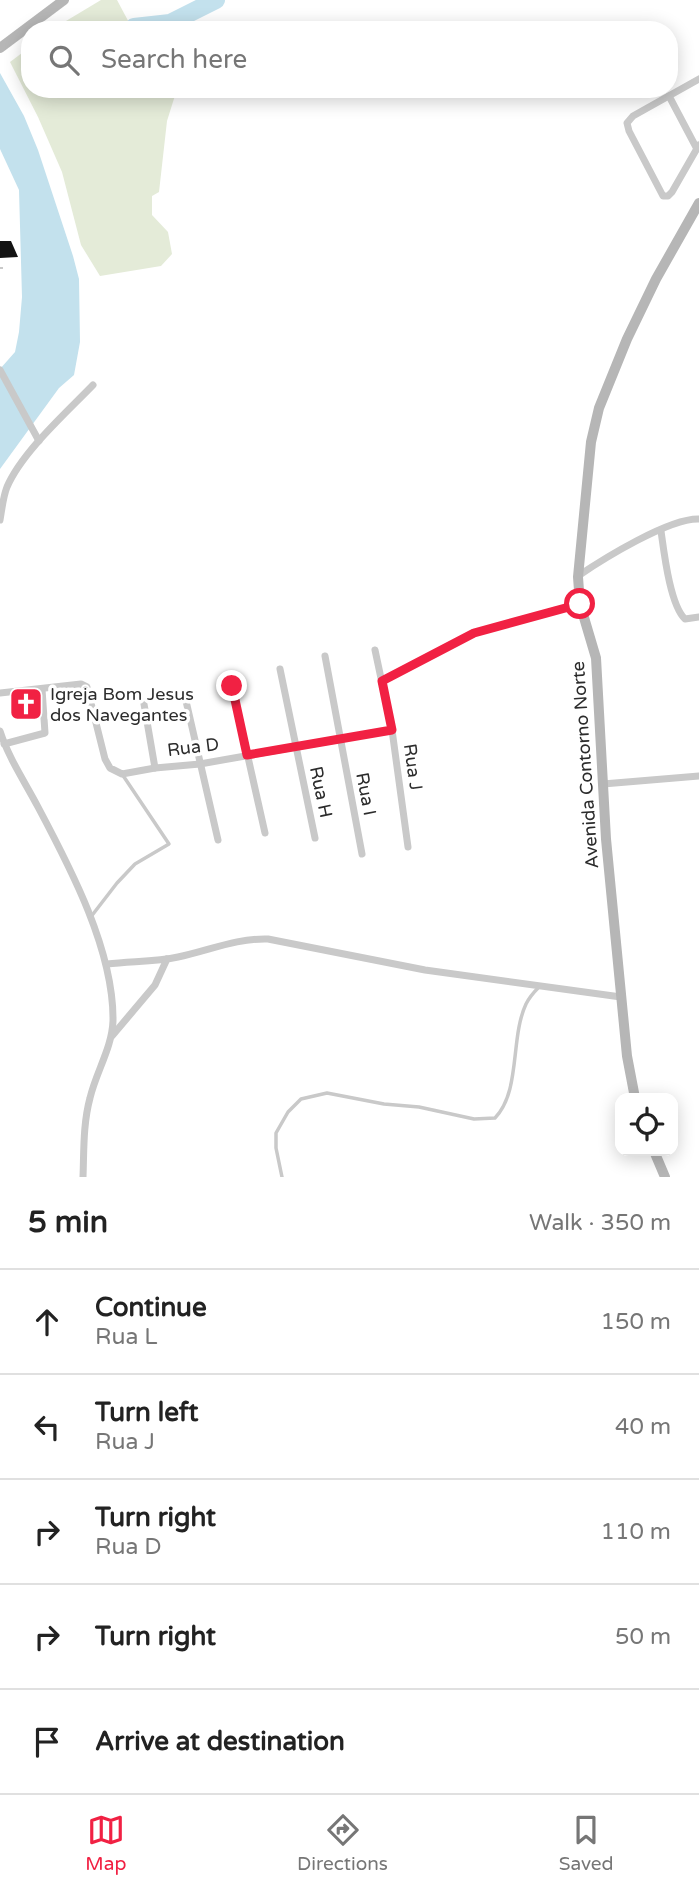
<!DOCTYPE html>
<html lang="en">
<head>
<meta charset="utf-8">
<style>
  :root { --surface:#fff; --page:#f6f6f6; --text:#222; --muted:#767676; --line:#e0e0e0; --accent:#f12143 }
  body { margin:0; font-family:"Varela Round",sans-serif; background:var(--page); color:var(--text) }
  .controls { position:absolute; right:21px; bottom:21px; display:grid; overflow:hidden; border-radius:14px; box-shadow:0 4px 18px #0003 }
  .controls button { width:63px; height:63px; display:grid; place-items:center; padding:0; border:0; border-bottom:2px solid var(--line); background:var(--surface); color:var(--text); font:35px sans-serif }
  .stop { position:absolute; width:21px; height:21px; margin:-16px; border:5px solid #f12143; border-radius:50%; background:#fff }
  .stop.end { background:#f12143; border-color:#fff; box-shadow:0 2px 7px #0008 }
  .list { margin:0; padding:0; list-style:none }
  h2 { display:flex; justify-content:space-between; align-items:center; height:91px; margin:0; padding:0 28px; font-size:30px }
  h2 small { font-size:23px; font-weight:400; color:var(--muted) }
  .list li { display:grid; grid-template-columns:46px 1fr auto; gap:21px; align-items:center; box-sizing:border-box; height:105px; padding:0 28px; border-top:2px solid var(--line) }
  .list b { display:block; font-size:26px; white-space:nowrap }
  .list p { margin:0; font-size:23px; white-space:nowrap; color:var(--muted) }
  .list em { font-size:23px; font-style:normal; color:var(--muted) }
  .icon { flex:none; width:38px; height:38px; fill:none; stroke:currentColor; stroke-width:2; stroke-linecap:round; stroke-linejoin:round }
  .map { position:relative; flex:none; width:699px; height:1177px; overflow:hidden }
  .search { position:absolute; background:var(--surface); box-shadow:0 4px 18px #0003; left:21px; right:21px; top:21px; height:77px; display:flex; align-items:center; gap:18px; box-sizing:border-box; padding:0 24px; border-radius:28px; color:var(--muted); font-size:26px }
  .sheet { height:616px; background:var(--surface) }
  nav { display:flex; justify-content:space-around; align-items:center; box-sizing:border-box; height:98px; border-top:2px solid var(--line); background:var(--surface); font-size:19px; color:var(--muted) }
  nav a { display:grid; justify-items:center; gap:4px }
  nav .on { color:var(--accent) }
  .map>svg:first-child { display:block }
  .green { fill:#e4ebd8 }
  .water { fill:#c3e1ed }
  .lines { fill:none; stroke-linecap:round; stroke-linejoin:round }
  .river { stroke:#c3e1ed; stroke-width:18 }
  .building { fill:#131313 }
  .path { stroke:#c9c9c9; stroke-width:2; stroke-dasharray:3.5 3.5; stroke-linecap:butt }
  .lane { stroke:#c9c9c9; stroke-width:3.5 }
  .street { stroke:#c9c9c9; stroke-width:7 }
  .secondary { stroke:#b6b6b6; stroke-width:10 }
  .route { stroke:#f12143; stroke-width:9 }
  .labels { text-anchor:middle; dominant-baseline:central; stroke-width:7; stroke-linejoin:round; paint-order:stroke }
  .poi-label { font-size:18px; fill:#2c2c2c; stroke:#fff; text-anchor:start }
  .street-label { font-size:18px; fill:#2c2c2c; stroke:#fff }
</style>
</head>
<body>
<div class="map">
<svg width="699" height="1177" viewBox="0 0 699 1177">
  <rect width="100%" height="100%" fill="#fff"/>
  <g class="green">
    <path d="M101,0H117L133,30H51Z"/>
    <path d="M30,47V89H177L167,121L159,192L152,196V215L168,232L172,254L161,266L100,276L81,245L62,172L38,117L10,62Z"/>
  </g>
  <path class="water" d="M0,73L24,116L38,150L73,256L79,279L80,342L74,375L59,388L0,469V369L15,352L19,332L22,297L19,190L0,149Z"/>
  <g class="lines">
    <path class="river" d="M134,27L170,23L216,0"/>
  </g>
  <path class="building" d="M0,241H11L18,257L0,258Z"/>
  <g class="lines">
    <path class="path" d="M0,268H3"/>
    <g class="lane">
      <path d="M90,918L117,883L135,864L169,844L122,774"/>
      <path d="M282,1177L276,1148V1133L288,1112L301,1099L327,1093L384,1104L419,1107L474,1119L495,1118C521,1091 510,1038 526,1004C529,998 534,992 539,987"/>
    </g>
    <g class="street">
      <path d="M699,79L633,116L627,123L629,131L663,196H668L672,192L699,145"/>
      <path d="M669,96L697,149"/>
      <path d="M0,370L39,441"/>
      <path d="M0,520C2,509 3,497 7,487C22,452 66,413 93,385"/>
      <path d="M661,531C664,552 670,605 685,619L699,617"/>
      <path d="M578,576C603,559 669,518 699,519"/>
      <path d="M375,650L392,730L408,847"/>
      <path d="M325,656L362,854"/>
      <path d="M280,669L315,838"/>
      <path d="M382,681L474,633L580,604"/>
      <path d="M232,686L265,833"/>
      <path d="M0,693L81,684L87,687L105,759L110,768L122,774L155,768L200,764L392,730"/>
      <path d="M186,701L218,840"/>
      <path d="M144,704L155,768"/>
      <path d="M0,731C9,759 25,782 38,807C71,869 114,951 113,1021C112,1048 96,1072 90,1098C83,1124 84,1150 83,1177"/>
      <path d="M4,744L45,733L42,689"/>
      <path d="M603,784L699,776"/>
      <path d="M107,964C131,961 155,962 178,957C208,951 236,938 268,939L425,970L621,997"/>
      <path d="M112,1036L155,985L167,959"/>
    </g>
    <g class="secondary">
      <path d="M0,48L64,0"/>
      <path d="M635,1098L627,1056L606,839L596,658L580,604L578,577L591,442L599,408L627,339L656,279L699,203"/>
      <path d="M654,1151L665,1177"/>
    </g>
  </g>
  <g class="lines">
    <path class="route" d="M232,686L247,755L392,730L382,681L474,633L580,604"/>
  </g>
  <defs>
    <symbol id="church-square" viewBox="-11 -11 22 22"><rect x="-9" y="-9" width="18" height="18" rx="4" fill="#f12143" stroke="#fff"/><path d="M-1.2-6h2.4v3.5h3.3v2.4h-3.3V6h-2.4V-.1h-3.3v-2.4h3.3Z" fill="#fff"/></symbol>
  </defs>
  <g fill-rule="evenodd">
    <use href="#church-square" x="7" y="685" width="38" height="38"/>
  </g>
  <g class="labels">
    <g class="poi-label">
      <text x="50" y="694">Igreja Bom Jesus<tspan x="50" dy="21">dos Navegantes</tspan></text>
    </g>
    <g class="street-label">
      <text transform="translate(193 747) rotate(-7)">Rua D</text>
      <text transform="translate(585 765) rotate(-94)">Avenida Contorno Norte</text>
      <text transform="translate(413 767) rotate(82)">Rua J</text>
      <text transform="translate(321 792) rotate(78)">Rua H</text>
      <text transform="translate(366 794) rotate(79)">Rua I</text>
    </g>
  </g>
</svg>
<div class="controls">
<button><svg class="icon" aria-label="locate" viewBox="0 0 24 24"><circle cx="12" cy="12" r="6"/><path d="M12 2v4M12 18v4M2 12h4M18 12h4"/></svg></button>
</div>
<div class="stop" style="left:580px;top:604px"></div>
<div class="stop end" style="left:232px;top:686px"></div>
<div class="search"><svg class="icon" aria-label="search" viewBox="0 0 24 24"><circle cx="10" cy="10" r="6"/><path d="M15 15l6 6"/></svg>Search here</div>
</div>
<section class="sheet">
<h2>5 min<small>Walk · 350 m</small></h2>
<ul class="list">
<li><svg class="icon" aria-label="ahead" viewBox="0 0 24 24"><path d="M12 20V5M6 11l6-6 6 6"/></svg><div><b>Continue</b><p>Rua L</p></div><em>150 m</em></li>
<li><svg class="icon" aria-label="left" viewBox="0 0 24 24"><path d="M17 20v-9H6M10 6l-5 5 5 5"/></svg><div><b>Turn left</b><p>Rua J</p></div><em>40 m</em></li>
<li><svg class="icon" aria-label="right" viewBox="0 0 24 24"><path d="M7 20v-9h11M14 6l5 5-5 5"/></svg><div><b>Turn right</b><p>Rua D</p></div><em>110 m</em></li>
<li><svg class="icon" aria-label="right" viewBox="0 0 24 24"><path d="M7 20v-9h11M14 6l5 5-5 5"/></svg><div><b>Turn right</b></div><em>50 m</em></li>
<li><svg class="icon" aria-label="arrive" viewBox="0 0 24 24"><path d="M6 21V4h12l-3 4 3 4H6"/></svg><div><b>Arrive at destination</b></div></li>
</ul>
</section>
<nav>
<a class="on"><svg class="icon" aria-label="map" viewBox="0 0 24 24"><path d="M3 6l6-2 6 2 6-2v14l-6 2-6-2-6 2zM9 4v14M15 6v14"/></svg>Map</a>
<a><svg class="icon" aria-label="directions" viewBox="0 0 24 24"><path d="M12 3l9 9-9 9-9-9zM9 14v-3h6M13 9l2 2-2 2"/></svg>Directions</a>
<a><svg class="icon" aria-label="saved" viewBox="0 0 24 24"><path d="M7 4h10v16l-5-4-5 4z"/></svg>Saved</a>
</nav>
</body>
</html>
